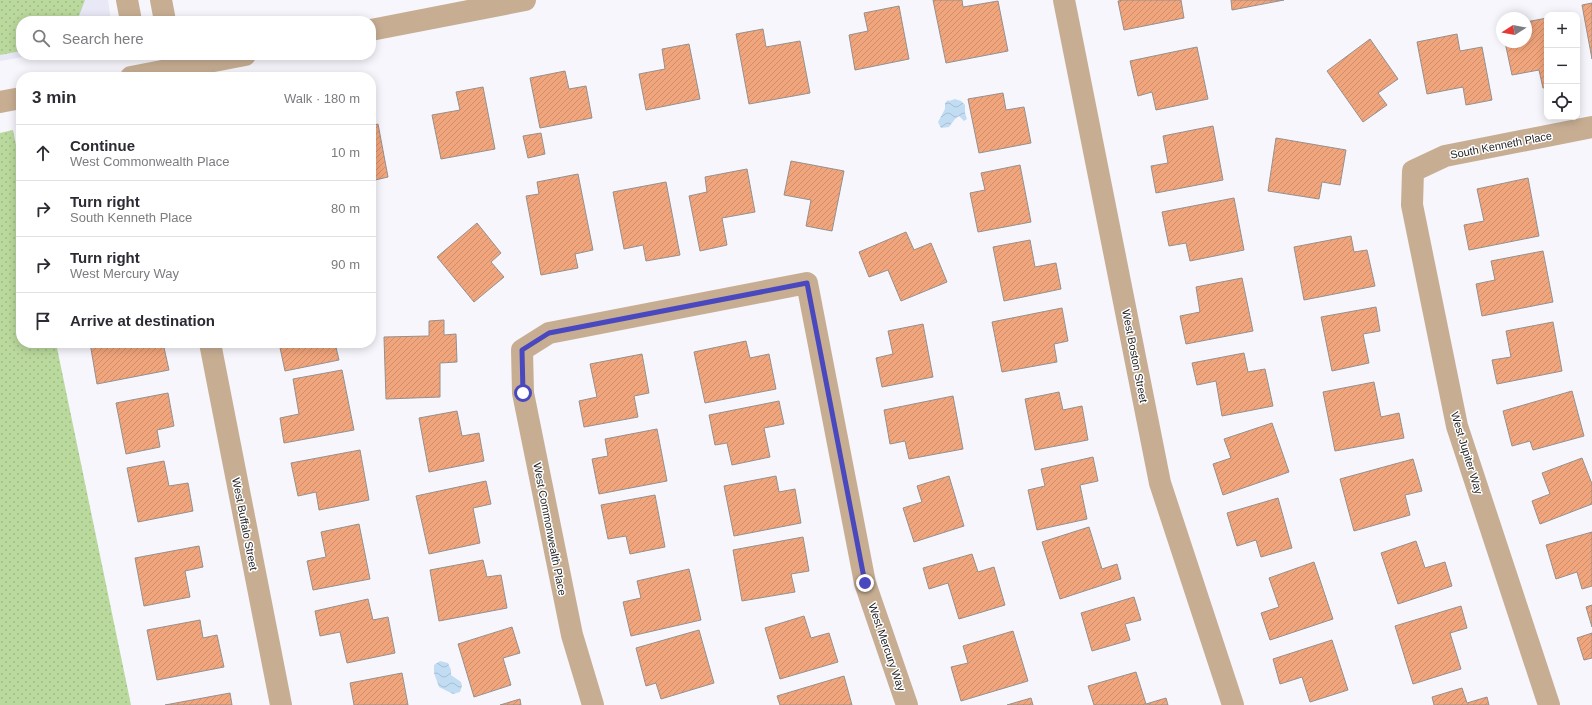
<!DOCTYPE html>
<html lang="en">
<head>
<meta charset="utf-8">
<style>
  :root { --surface:#fff; --page:#f7f7f7; --text:#2b2b33; --muted:#7c7c81; --line:#e1e1e2 }
  body { margin:0; font-family:Arial,sans-serif; background:var(--page); color:var(--text) }
  .controls { position:absolute; right:12px; top:12px; display:grid; overflow:hidden; border-radius:8px; box-shadow:0 2px 10px #0003 }
  .controls button { width:36px; height:36px; display:grid; place-items:center; padding:0; border:0; border-bottom:1px solid var(--line); background:var(--surface); color:var(--text); font:20px sans-serif }
  .compass { position:absolute; left:1496px; top:12px; width:36px; height:36px; border-radius:50%; background:var(--surface); box-shadow:0 2px 10px #0003; rotate:259deg }
  .stop { position:absolute; width:12px; height:12px; margin:-9px; border:3px solid #4948be; border-radius:50%; background:#fff }
  .stop.end { background:#4948be; border-color:#fff; box-shadow:0 1px 4px #0008 }
  .list { margin:0; padding:0; list-style:none }
  h2 { display:flex; justify-content:space-between; align-items:center; height:52px; margin:0; padding:0 16px; font-size:17px }
  h2 small { font-size:13px; font-weight:400; color:var(--muted) }
  .list li { display:grid; grid-template-columns:26px 1fr auto; gap:12px; align-items:center; box-sizing:border-box; height:56px; padding:0 16px; border-top:1px solid var(--line) }
  .list b { display:block; font-size:15px; white-space:nowrap }
  .list p { margin:0; font-size:13px; white-space:nowrap; color:var(--muted) }
  .list em { font-size:13px; font-style:normal; color:var(--muted) }
  .icon { flex:none; width:22px; height:22px; fill:none; stroke:currentColor; stroke-width:2; stroke-linecap:round; stroke-linejoin:round }
  .map { position:relative; flex:none; width:1592px; height:705px; overflow:hidden }
  .search { position:absolute; background:var(--surface); box-shadow:0 2px 10px #0003; left:16px; top:16px; width:360px; height:44px; display:flex; align-items:center; gap:10px; box-sizing:border-box; padding:0 14px; border-radius:16px; color:var(--muted); font-size:15px }
  .panel { position:absolute; background:var(--surface); box-shadow:0 2px 10px #0003; left:16px; top:72px; width:360px; height:276px; border-radius:16px }
  .map>svg:first-child { display:block }
  .built { fill:#e8e8f6 }
  .park { fill:url(#park-dots) }
  .water { fill:url(#water-waves) }
  .building { fill:url(#building-hatch); stroke:#96908d }
  .lines { fill:none; stroke-linecap:round; stroke-linejoin:round }
  .minor { stroke:#c7ae93; stroke-width:22 }
  .route { stroke:#4948be; stroke-width:5 }
  .labels { text-anchor:middle; dominant-baseline:central; stroke-width:3; stroke-linejoin:round; paint-order:stroke }
  .street-label { font-size:11px; fill:#242426; stroke:#fff }
</style>
</head>
<body>
<div class="map">
<svg width="1592" height="705" viewBox="0 0 1592 705">
  <defs>
    <pattern id="park-dots" width="8" height="8" patternUnits="userSpaceOnUse"><rect width="8" height="8" fill="#bad99d"/><path d="M2 2h.1M6 6h.1" fill="none" stroke="#a0ba87" stroke-width="1.8" stroke-linecap="round"/></pattern>
    <pattern id="water-waves" width="16" height="10" patternUnits="userSpaceOnUse"><rect width="16" height="10" fill="#c2ddf3"/><path d="M0 5q4-4 8 0t8 0" fill="none" stroke="#a7bed0"/></pattern>
    <pattern id="building-hatch" width="6" height="6" patternUnits="userSpaceOnUse"><rect width="6" height="6" fill="#f1a57c"/><path d="M-1 1l2-2M0 6l6-6M5 7l2-2" fill="none" stroke="#ce8e6b"/></pattern>
  </defs>
  <rect width="100%" height="100%" fill="#f6f6fc"/>
  <path class="built" d="M0,0H108L111,21H21V55H33L0,61Z"/>
  <g class="park">
    <path d="M0,0H85L77,21H21V51L0,55Z"/>
    <path d="M13,130L21,170V343H56L131,705H0V133Z"/>
  </g>
  <g class="water">
    <path d="M955,99L961,101L965,105V113L967,119L964,121L959,116L955,119L949,127L941,128L938,122L945,109V103L948,100L949,101Z"/>
    <path d="M440,661L448,663L451,670V675L461,682L462,686L460,692L453,694L439,687L434,673V665Z"/>
  </g>
  <g class="building">
    <path d="M933,0H962L963,7L998,1L1008,51L946,63Z"/>
    <path d="M1123,0H1181L1184,18L1124,30L1118,1Z"/>
    <path d="M1231,0H1284L1232,10Z"/>
    <path d="M1592,3V59L1582,5Z"/>
    <path d="M899,6L909,59L855,70L849,35L868,31L864,13Z"/>
    <path d="M1547,18V87L1543,88L1539,70L1512,75L1505,42H1526V22Z"/>
    <path d="M763,29L766,47L800,41L810,93L749,104L736,34Z"/>
    <path d="M1457,34L1460,51L1482,47L1492,100L1466,105L1463,87L1427,94L1417,42Z"/>
    <path d="M1370,39L1398,79L1378,93L1387,105L1363,122L1327,71Z"/>
    <path d="M689,44L700,99L646,110L639,74L665,69L662,49Z"/>
    <path d="M1197,47L1208,99L1156,110L1152,92L1138,96L1130,61Z"/>
    <path d="M565,71L569,89L586,86L592,118L540,128L530,78Z"/>
    <path d="M483,87L495,149L441,159L432,115L460,110L456,92Z"/>
    <path d="M1003,93L1006,110L1024,107L1031,143L979,153L968,99Z"/>
    <path d="M378,124L388,177L371,181V126Z"/>
    <path d="M1213,126L1223,180L1156,193L1151,166L1168,163L1163,136Z"/>
    <path d="M541,133L545,154L528,158L523,136Z"/>
    <path d="M1276,138L1346,150L1340,185L1322,182L1319,199L1268,191Z"/>
    <path d="M791,161L844,171L832,231L806,226L811,200L784,195Z"/>
    <path d="M1020,165L1031,222L978,232L970,193L985,190L981,173Z"/>
    <path d="M747,169L755,212L722,218L727,245L700,251L689,196L707,192L705,177Z"/>
    <path d="M578,174L593,250L575,254L578,268L541,275L526,196L539,194L537,182Z"/>
    <path d="M1528,178L1539,236L1469,250L1464,225L1484,221L1477,189Z"/>
    <path d="M666,182L680,255L646,261L643,245L624,249L613,192Z"/>
    <path d="M1234,198L1244,250L1190,261L1186,243L1169,246L1162,212Z"/>
    <path d="M477,223L501,253L491,262L504,277L474,302L437,257Z"/>
    <path d="M906,232L914,250L931,243L947,282L901,301L888,270L869,277L859,252Z"/>
    <path d="M1351,236L1354,252L1367,250L1375,286L1304,300L1294,247Z"/>
    <path d="M1030,240L1035,267L1056,263L1061,289L1004,301L993,247Z"/>
    <path d="M1543,251L1553,302L1482,316L1476,284L1495,280L1491,261Z"/>
    <path d="M1242,278L1253,331L1186,344L1180,316L1200,312L1196,287Z"/>
    <path d="M1376,307L1380,331L1363,334L1369,363L1332,371L1321,317Z"/>
    <path d="M1062,308L1068,341L1054,344L1057,362L1002,372L992,322Z"/>
    <path d="M444,320V335L456,334L457,362L440,363V397L386,399L384,337L429,336V321Z"/>
    <path d="M1553,322L1562,371L1497,384L1492,360L1511,357L1506,331Z"/>
    <path d="M923,324L933,377L882,387L876,358L893,354L888,331Z"/>
    <path d="M746,341L750,358L769,354L776,389L705,403L694,352Z"/>
    <path d="M90,343H163L169,370L97,384Z"/>
    <path d="M279,343H335L339,360L285,371Z"/>
    <path d="M1244,353L1248,372L1265,369L1273,406L1222,416L1216,381L1197,385L1192,363Z"/>
    <path d="M642,354L649,393L634,396L638,417L584,427L579,401L597,397L590,364Z"/>
    <path d="M342,370L354,430L284,443L280,418L299,414L293,379Z"/>
    <path d="M1374,382L1381,417L1399,413L1404,438L1335,451L1323,392Z"/>
    <path d="M1572,391L1584,436L1533,450L1530,441L1512,446L1503,411Z"/>
    <path d="M1059,392L1063,410L1082,406L1088,440L1035,450L1025,399Z"/>
    <path d="M168,393L174,426L157,430L160,447L126,454L116,403Z"/>
    <path d="M953,396L963,449L909,459L905,441L890,444L884,410Z"/>
    <path d="M779,401L784,424L764,428L770,457L732,465L727,443L715,445L709,415Z"/>
    <path d="M457,411L462,436L479,433L484,461L429,472L419,418Z"/>
    <path d="M1272,423L1289,472L1223,495L1213,464L1231,458L1224,439Z"/>
    <path d="M657,429L667,481L599,494L592,459L608,456L605,439Z"/>
    <path d="M360,450L369,500L319,510L316,492L298,496L291,463Z"/>
    <path d="M1093,457L1098,481L1080,485L1087,519L1037,530L1028,490L1045,486L1041,469Z"/>
    <path d="M1582,458L1592,484V504L1540,524L1532,501L1550,494L1542,473Z"/>
    <path d="M1413,459L1422,491L1405,495L1410,515L1354,531L1340,479Z"/>
    <path d="M164,461L169,486L188,483L193,511L138,522L127,468Z"/>
    <path d="M776,476L779,492L795,489L801,523L734,536L724,486Z"/>
    <path d="M949,476L964,526L914,542L903,508L922,502L917,486Z"/>
    <path d="M486,481L491,504L473,508L480,543L429,554L416,496Z"/>
    <path d="M655,495L665,547L630,554L626,536L608,539L601,505Z"/>
    <path d="M1278,498L1292,548L1261,557L1256,540L1237,546L1227,513Z"/>
    <path d="M359,524L370,579L313,590L307,561L326,557L321,532Z"/>
    <path d="M1089,527L1102,569L1117,564L1121,579L1060,599L1042,542Z"/>
    <path d="M1592,532V586L1582,589L1577,572L1556,579L1546,545Z"/>
    <path d="M803,537L809,571L791,574L795,592L742,601L733,550Z"/>
    <path d="M1416,541L1425,568L1445,562L1452,586L1398,604L1381,553Z"/>
    <path d="M199,546L203,567L185,571L190,597L144,606L135,558Z"/>
    <path d="M972,554L978,572L994,567L1005,605L959,619L948,583L929,589L923,568Z"/>
    <path d="M483,560L487,577L501,575L507,608L439,621L430,570Z"/>
    <path d="M1314,562L1333,619L1270,640L1261,613L1279,607L1269,578Z"/>
    <path d="M689,569L701,620L631,636L623,602L641,598L637,581Z"/>
    <path d="M1134,597L1141,620L1125,624L1130,640L1092,651L1081,613Z"/>
    <path d="M368,599L373,620L388,617L395,653L347,663L340,632L320,636L315,611Z"/>
    <path d="M1592,605V627L1586,607Z"/>
    <path d="M1461,606L1467,628L1450,633L1461,669L1413,684L1395,626Z"/>
    <path d="M804,616L811,638L829,633L838,662L780,679L765,628Z"/>
    <path d="M200,620L203,638L217,635L224,667L157,680L147,630Z"/>
    <path d="M512,627L520,653L503,658L511,685L474,697L458,644Z"/>
    <path d="M699,630L714,683L661,699L656,683L646,686L636,648Z"/>
    <path d="M1013,631L1028,681L961,701L951,667L968,663L963,646Z"/>
    <path d="M1592,633V658L1584,660L1577,638Z"/>
    <path d="M1332,640L1348,690L1310,702L1302,677L1280,684L1273,659Z"/>
    <path d="M1136,672L1146,704L1166,698L1168,705H1094L1088,686Z"/>
    <path d="M402,673L408,705H354L350,683Z"/>
    <path d="M844,676L852,705H780L777,696Z"/>
    <path d="M1462,688L1467,703L1487,697L1489,705H1434L1432,697Z"/>
    <path d="M230,693L232,705H165Z"/>
    <path d="M1031,698L1033,705H1007Z"/>
    <path d="M520,699L521,705H500Z"/>
  </g>
  <g class="lines">
    <g class="minor">
      <path d="M127,0L131,21"/>
      <path d="M161,0L165,21"/>
      <path d="M1064,0L1160,483L1233,705"/>
      <path d="M371,30L525,0"/>
      <path d="M131,77L245,55"/>
      <path d="M0,102L21,98"/>
      <path d="M210,343L281,705"/>
      <path d="M593,705L572,635L523,393L522,350L549,333L807,283L865,583L907,705"/>
      <path d="M1549,705L1457,426L1412,205L1413,171L1445,156L1592,127"/>
    </g>
  </g>
  <g class="lines">
    <path class="route" d="M523,393L522,350L549,333L807,283L865,583"/>
  </g>
  <g class="labels">
    <g class="street-label">
      <text transform="translate(1501 145) rotate(-11)">South Kenneth Place</text>
      <text transform="translate(1135 356) rotate(79)">West Boston Street</text>
      <text transform="translate(1467 453) rotate(73)">West Jupiter Way</text>
      <text transform="translate(245 524) rotate(79)">West Buffalo Street</text>
      <text transform="translate(550 529) rotate(79)">West Commonwealth Place</text>
      <text transform="translate(887 647) rotate(71)">West Mercury Way</text>
    </g>
  </g>
</svg>
<div class="controls">
<button>+</button>
<button>−</button>
<button><svg class="icon" aria-label="locate" viewBox="0 0 24 24"><circle cx="12" cy="12" r="6"/><path d="M12 2v4M12 18v4M2 12h4M18 12h4"/></svg></button>
</div>
<svg class="compass" viewBox="-18 -18 36 36"><path d="M0-13l5 13h-10z" fill="#e53935"/><path d="M0 13l5-13h-10z" fill="#7c7c81"/></svg>
<div class="stop" style="left:523px;top:393px"></div>
<div class="stop end" style="left:865px;top:583px"></div>
<div class="search"><svg class="icon" aria-label="search" viewBox="0 0 24 24"><circle cx="10" cy="10" r="6"/><path d="M15 15l6 6"/></svg>Search here</div>
<section class="panel">
<h2>3 min<small>Walk · 180 m</small></h2>
<ul class="list">
<li><svg class="icon" aria-label="ahead" viewBox="0 0 24 24"><path d="M12 20V5M6 11l6-6 6 6"/></svg><div><b>Continue</b><p>West Commonwealth Place</p></div><em>10 m</em></li>
<li><svg class="icon" aria-label="right" viewBox="0 0 24 24"><path d="M7 20v-9h11M14 6l5 5-5 5"/></svg><div><b>Turn right</b><p>South Kenneth Place</p></div><em>80 m</em></li>
<li><svg class="icon" aria-label="right" viewBox="0 0 24 24"><path d="M7 20v-9h11M14 6l5 5-5 5"/></svg><div><b>Turn right</b><p>West Mercury Way</p></div><em>90 m</em></li>
<li><svg class="icon" aria-label="arrive" viewBox="0 0 24 24"><path d="M6 21V4h12l-3 4 3 4H6"/></svg><div><b>Arrive at destination</b></div></li>
</ul>
</section>
</div>
</body>
</html>
